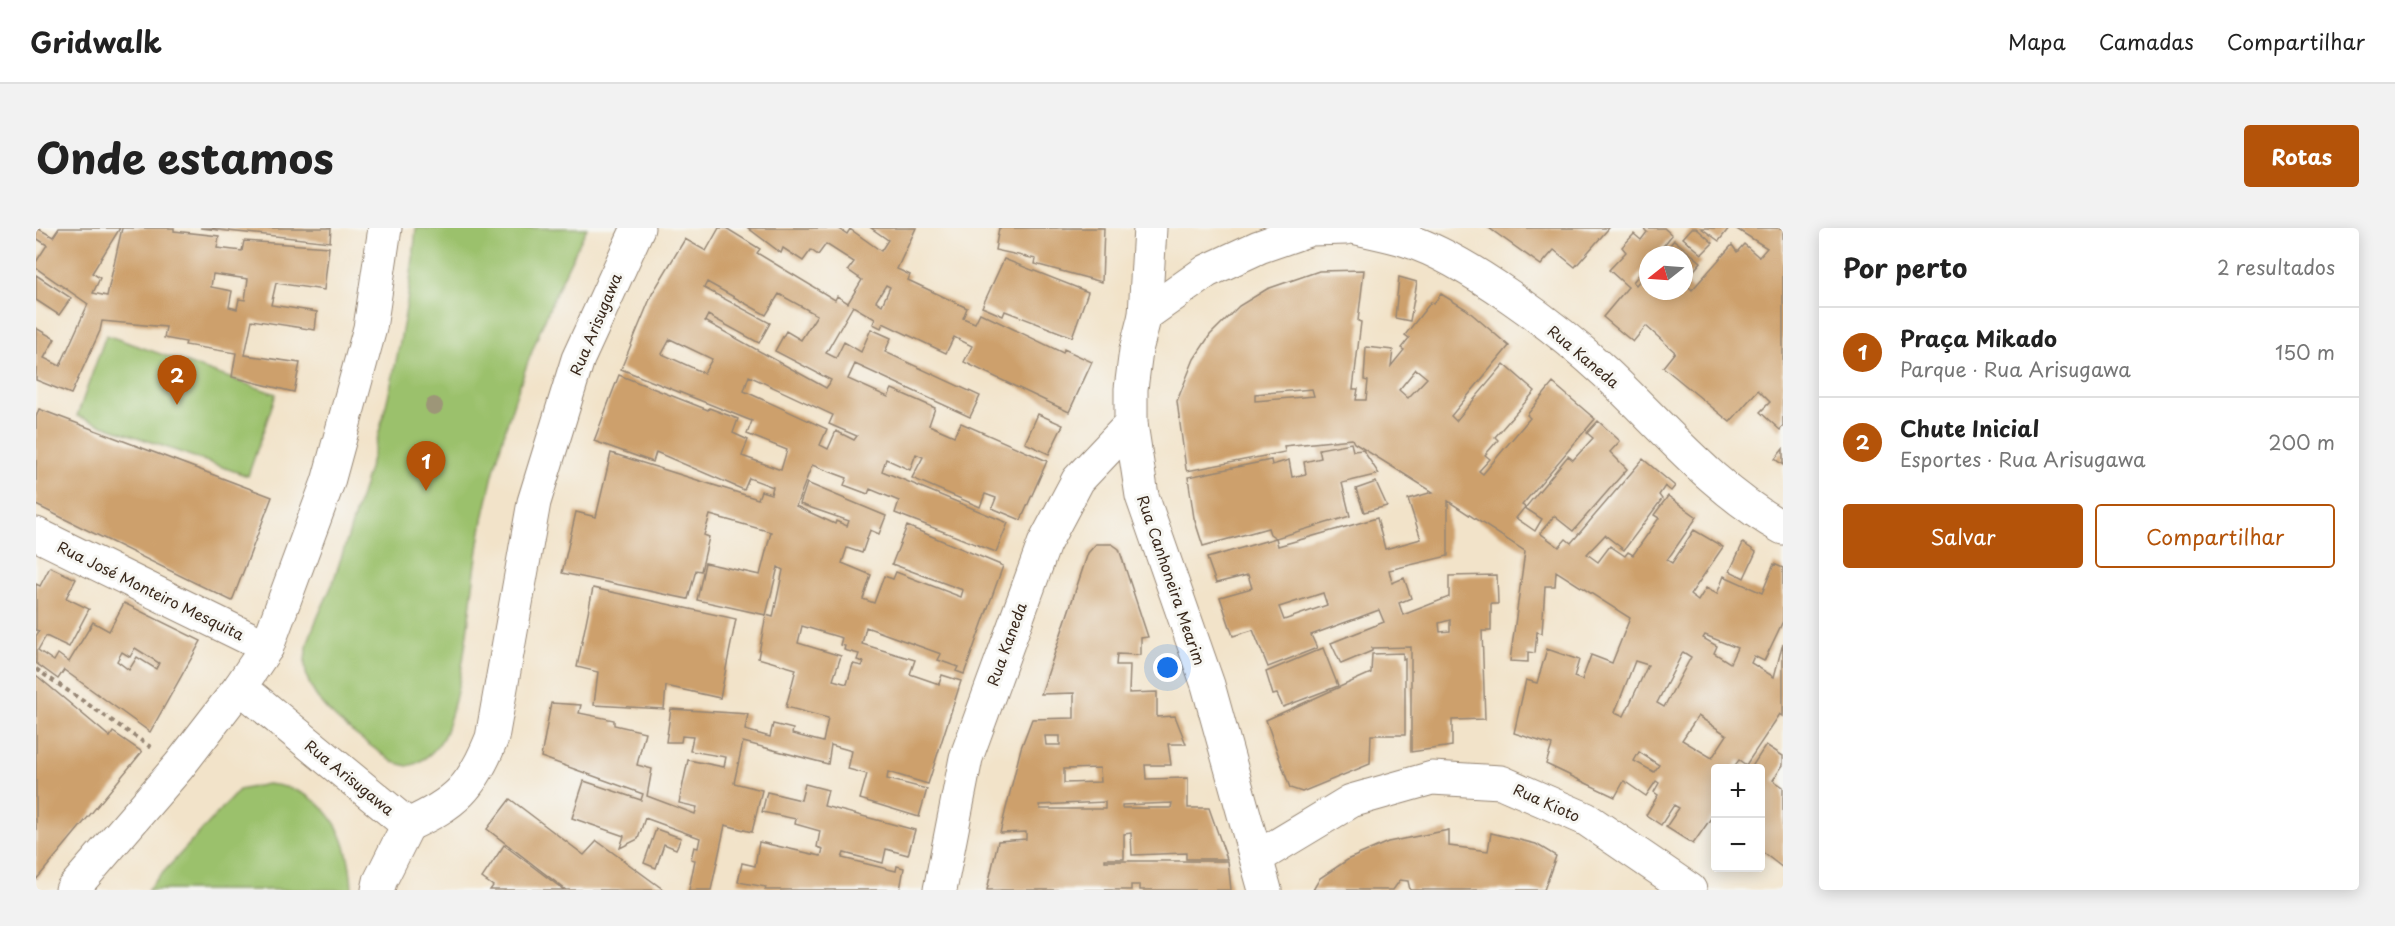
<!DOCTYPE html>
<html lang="pt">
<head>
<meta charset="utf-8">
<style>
  :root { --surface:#fff; --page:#f2f2f2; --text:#222; --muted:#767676; --line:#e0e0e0; --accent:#b45309 }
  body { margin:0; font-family:"Playpen Sans",sans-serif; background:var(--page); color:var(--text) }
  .controls { position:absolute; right:18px; bottom:18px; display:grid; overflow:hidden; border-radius:6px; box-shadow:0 3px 15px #0003 }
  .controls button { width:54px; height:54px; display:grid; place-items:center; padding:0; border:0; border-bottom:2px solid var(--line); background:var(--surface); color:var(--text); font:30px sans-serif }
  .compass { position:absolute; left:1603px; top:18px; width:54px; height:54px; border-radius:50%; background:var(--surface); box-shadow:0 3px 15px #0003; rotate:253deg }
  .you { position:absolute; left:1132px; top:440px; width:21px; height:21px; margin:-15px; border:4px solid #fff; border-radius:50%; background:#1a73e8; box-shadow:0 0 0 9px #1a73e833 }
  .badge { display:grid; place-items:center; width:39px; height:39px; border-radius:50%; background:var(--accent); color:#fff; font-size:20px; font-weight:700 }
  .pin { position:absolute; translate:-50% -50px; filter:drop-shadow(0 2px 3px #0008) }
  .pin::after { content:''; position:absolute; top:32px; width:21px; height:18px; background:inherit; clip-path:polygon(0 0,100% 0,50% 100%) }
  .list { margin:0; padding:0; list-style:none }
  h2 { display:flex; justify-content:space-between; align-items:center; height:78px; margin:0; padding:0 24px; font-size:26px }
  h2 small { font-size:20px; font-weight:400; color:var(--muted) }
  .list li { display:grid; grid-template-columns:39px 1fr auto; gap:18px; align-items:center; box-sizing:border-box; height:90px; padding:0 24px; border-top:2px solid var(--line) }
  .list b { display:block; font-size:22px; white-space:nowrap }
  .list p { margin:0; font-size:20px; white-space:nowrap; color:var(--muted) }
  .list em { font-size:20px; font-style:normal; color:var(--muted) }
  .actions { display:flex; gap:12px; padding:18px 24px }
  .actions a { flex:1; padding:14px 0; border:2px solid var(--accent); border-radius:6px; text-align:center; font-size:21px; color:var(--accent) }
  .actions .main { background:var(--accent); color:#fff }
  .map { position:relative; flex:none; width:1747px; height:662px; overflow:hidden; border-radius:6px }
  header { display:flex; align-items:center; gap:36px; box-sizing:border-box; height:84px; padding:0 30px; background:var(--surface); border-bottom:2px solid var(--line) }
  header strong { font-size:28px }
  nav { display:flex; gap:33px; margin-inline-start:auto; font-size:21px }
  .intro { display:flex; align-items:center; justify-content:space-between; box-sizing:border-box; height:144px; padding:0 36px }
  h1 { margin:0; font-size:42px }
  .button { padding:15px 27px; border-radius:6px; background:var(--accent); color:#fff; font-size:21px; font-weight:700 }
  main { display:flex; gap:36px; padding:0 36px }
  aside { flex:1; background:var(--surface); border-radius:6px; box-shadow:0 3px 15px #0003 }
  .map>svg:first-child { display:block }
  .green { fill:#9bc16c; stroke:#6b7645; stroke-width:1.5 }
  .building { fill:#cda06c; fill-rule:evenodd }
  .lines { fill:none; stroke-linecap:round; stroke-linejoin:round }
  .minor-casing { stroke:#968674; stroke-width:35 }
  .path { stroke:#968674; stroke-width:4; stroke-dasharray:4.5 4.5; stroke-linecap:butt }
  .minor { stroke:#fff; stroke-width:33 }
  .tree { fill:#9d9678 }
  .labels { text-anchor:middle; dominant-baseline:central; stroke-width:6; stroke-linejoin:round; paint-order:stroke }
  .street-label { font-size:15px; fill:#3b2a1e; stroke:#f6f6f2 }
</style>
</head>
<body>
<header>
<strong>Gridwalk</strong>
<nav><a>Mapa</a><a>Camadas</a><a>Compartilhar</a></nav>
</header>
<div class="intro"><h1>Onde estamos</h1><a class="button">Rotas</a></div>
<main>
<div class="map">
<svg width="1747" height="662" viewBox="0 0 1747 662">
  <rect width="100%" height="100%" fill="#f6f6f2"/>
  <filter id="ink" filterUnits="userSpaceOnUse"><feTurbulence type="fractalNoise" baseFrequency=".0167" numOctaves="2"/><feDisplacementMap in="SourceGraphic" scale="12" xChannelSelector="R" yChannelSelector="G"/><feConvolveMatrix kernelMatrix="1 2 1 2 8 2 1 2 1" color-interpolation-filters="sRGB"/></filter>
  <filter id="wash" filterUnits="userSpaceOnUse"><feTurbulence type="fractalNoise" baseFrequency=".008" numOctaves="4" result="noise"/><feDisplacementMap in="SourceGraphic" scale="24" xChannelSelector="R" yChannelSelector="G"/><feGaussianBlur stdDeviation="1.35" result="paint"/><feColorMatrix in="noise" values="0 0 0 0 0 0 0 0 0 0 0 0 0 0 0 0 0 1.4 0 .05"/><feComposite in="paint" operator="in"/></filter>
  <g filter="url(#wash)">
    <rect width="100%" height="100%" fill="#f2e3c9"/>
    <g class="green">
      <path d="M380,0H551C505,90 468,188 448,287C433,359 434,433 410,503C404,519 388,535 371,538L357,534C328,512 278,483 270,445C264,416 287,381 297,354C336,239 370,122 380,0Z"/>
      <path d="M70,107L240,166L212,248L41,188Z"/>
      <path d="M231,556C291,561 314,606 316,662H111L203,562Z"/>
    </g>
    <g id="blocks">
      <g class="building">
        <path d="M1,0L17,9L23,0H84L56,45L64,50L57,65L71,68L86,0H138V3L183,8L181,20L206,23L208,13L293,19L288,62L240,55L235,77L281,84L279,102L216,92L209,127L264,135L258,164L196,149L200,125L149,117L150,114L128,110L130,99L66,93L64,103L35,166L0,152V100L19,111L8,130L24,138L52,76L0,40V34L11,17L0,10ZM177,46L212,51L209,72L203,71L201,81L193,79L196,63L175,59Z"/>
        <path d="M164,0H295L294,14Z"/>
        <path d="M683,0H690L724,21L721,25L799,72L801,68L812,75L826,52L812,42L818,34L790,16L782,27L775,22L767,33L747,20L745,25L712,0H802L811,6L814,1L845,23L852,12L835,0H880L861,41L874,47L872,52L931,80L927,90L939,95L944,85L1027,125L1028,121L1056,134L1033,184L928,134L936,118L918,109L910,125L847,95L845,100L837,96L839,91L817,78L790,125L800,130L808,114L825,124L835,101L855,110L849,124L944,168L934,189L819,136L812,151L852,169L856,161L899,180L893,197L918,208L925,195L1011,233L985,292L956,280L960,270L949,266L944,279L876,250L887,229L880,226L874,242L850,231L846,243L972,295L960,324L859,285L863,273L834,261L832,266L808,257L811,250L776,237L760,278L799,296L800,293L811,298L813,293L764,276L771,255L850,288L843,306L834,302L826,325L811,320L806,335L835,347L827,371L838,375L848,348L857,351L860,344L925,369L927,362L856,336L871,298L967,338L928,446L920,443L922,439L902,432L905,426L830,399L826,416L879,432L874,446L903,456L906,447L925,453L892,556L852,544L851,551L891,561L883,589L824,571L831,546L812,541L816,523L795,517L792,536L707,514L698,555L726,562L716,604L689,597L675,662H653L659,632L655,631L658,619L662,620L664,610L609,590L602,611L584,620L588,608L536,590L548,553L605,572L607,566L505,529L515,475L545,477L543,485L578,492V497L609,504L601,537L616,541L611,568L659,586L661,579L643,575L652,532L688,539L690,529L654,523L657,509L646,508L645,514H630L635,481L712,486L709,502L734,509L737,496L757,501L756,506L787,514L792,490L750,479L760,441L722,430L730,387L737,389L747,342L742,339L730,387L661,372L669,335L724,347L735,304L674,287L668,307L673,309L665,343L660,342L652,371L526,345L540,284L560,289L575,225L722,271L725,263L735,266L737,259L713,250L708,262L620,224L617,234L558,213L583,147L672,182L673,180L702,191L697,205L712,212L706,228L745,242L751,222L711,206L716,193L585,141L616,66L649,11L670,23ZM671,54L730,87L743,66L781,87L765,112L750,103L739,123L795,152L793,156L790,160L669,93L672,87L723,115L734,95L668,60ZM850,57L854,59L846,77L840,73ZM634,111L676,131L668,145L626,126ZM713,148L797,187L793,196L821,208L818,212L800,203L792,221L784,217L791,201L708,163ZM766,398L806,410L804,417L809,418L808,422L823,426L821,432L828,434L826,438L817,436L811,456L797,452L805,428L762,415Z"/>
        <path d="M963,0H1068L1066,54L999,36L1000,31L959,22Z"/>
        <path d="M1453,0H1573L1539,39L1518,22L1505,37Z"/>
        <path d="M1607,0H1628L1636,7L1620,27H1612V36L1597,54L1600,57L1612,43V63H1648V54L1656,62L1696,17L1701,24L1708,16L1723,29L1731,20L1699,0H1747V198L1744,202L1724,184L1734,174L1722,162L1694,194L1627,139L1639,124L1610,98L1597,114L1567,89L1592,59L1573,42L1590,24L1586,19L1598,6L1605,12L1611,4Z"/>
        <path d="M1656,0H1660L1677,15L1666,26L1647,10Z"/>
        <path d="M1665,0H1693L1683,13Z"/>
        <path d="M1638,12L1665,34L1648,54V27H1626Z"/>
        <path d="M968,31L1052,64L1036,109L969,83L967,88L946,79Z"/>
        <path d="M1328,42L1322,93L1325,94L1317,161H1322L1320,172H1330L1332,153L1328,152L1330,119L1357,122L1355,138L1368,122L1365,120L1373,110L1369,107L1395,74L1398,75L1405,66L1430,81L1473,118L1415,188L1420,193L1468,136L1499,163L1459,209L1462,212L1449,227L1454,231L1443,243L1447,246L1494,190L1491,187L1517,155L1559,191L1486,277L1489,279L1480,290L1499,303L1506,291L1489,280L1532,228L1537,232L1557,210L1551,205L1562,193L1584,213L1574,224L1591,241L1537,303L1518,288L1504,305L1523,319L1530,311L1535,315L1607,231L1639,258L1635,263L1629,258L1623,267L1626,271L1588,322L1569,307L1551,326L1562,334L1574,318L1589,328L1592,324L1597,327L1623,290L1618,287L1632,268L1661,289L1631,332L1636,335L1658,302L1687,319L1654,367L1662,373L1670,360L1681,366L1688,348L1726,365L1738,336L1747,340V393L1728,433L1718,428L1715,435L1738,449L1747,415V488L1744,486L1710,537L1703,532L1697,540H1680V583L1657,616L1630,599L1643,580L1638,577L1625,597L1610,587L1622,567L1618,564L1623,555L1620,553L1610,568L1588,553L1579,569L1510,536L1516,517L1478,505L1490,452L1501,455L1511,421L1543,432L1538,449L1546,452L1555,427L1576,435L1594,390L1520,343L1519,358H1509L1506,405L1501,404L1499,425L1492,424V434L1474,433L1489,323L1412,273V328L1353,342L1356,355L1368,350L1375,370L1363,375L1367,387L1413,369V348L1461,347L1462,376H1455V403H1446L1449,491L1416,492V518L1375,524V419L1336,420V423L1305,436L1295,415L1348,394L1343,382L1275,407L1281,420L1232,439L1217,402L1197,408L1184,369L1216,360L1212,347L1180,355L1171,330L1240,310L1242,318L1341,290L1349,321L1385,311L1372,271L1397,264L1318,215L1316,211L1248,218L1249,224L1151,243L1150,241L1141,173L1158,131L1174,107L1203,78L1231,61L1283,43ZM1380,141L1391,150L1372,170L1363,162ZM1276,161L1278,168L1219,173V166ZM1287,365L1291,377L1248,392L1243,379ZM1414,392V403L1404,404L1403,395ZM1669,407L1701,420L1694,435L1678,425L1681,418L1667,410ZM1647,424L1655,429L1628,479L1621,475ZM1599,433L1612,437L1588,488L1579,484ZM1662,488L1691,507L1676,530L1646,512ZM1603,524L1623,537L1618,544L1598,533Z"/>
        <path d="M0,47L35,70L23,87L0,72Z"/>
        <path d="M1363,49L1381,54L1374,93L1359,90Z"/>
        <path d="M3,181L236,269L196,373L0,277V189Z"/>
        <path d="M1002,186L1027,197L1013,226L989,215Z"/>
        <path d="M1315,215L1317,223L1327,222L1343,246L1306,255L1314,288L1240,310L1234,306L1232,300L1167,318L1158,290L1152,249L1235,232L1236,237L1253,232L1256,249L1270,246L1268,234L1285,230L1283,221Z"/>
        <path d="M1747,221V237L1739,231Z"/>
        <path d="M1340,254L1351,278L1328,284L1320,261Z"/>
        <path d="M1707,315L1720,324L1708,350L1694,343Z"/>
        <path d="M1060,316H1076L1083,321L1112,409L1105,410V427L1081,426L1080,437H1094L1093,465L1121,464V489L1139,488L1150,516H1132L1135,537H1109L1110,551L1152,550V580H1173L1191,631H1150V625L1096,627L1095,605L1088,606V631H1069V633H1192L1195,662H1104V657H1095V662H951L962,613L990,611V604L964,605L985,520L996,491L1038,490V465L1005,466L1052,325ZM1009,508H1024V517H1010ZM1064,540L1065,554L1028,555V541ZM1069,574V581H1004L1003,577ZM1136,575L1135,580H1086V577Z"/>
        <path d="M14,339L40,351L30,370L53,381L33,419L10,408L2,422L18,433L22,426L33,434L57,394L73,403L88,375L165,413L114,504L28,442L22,451L0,435V408L3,403L0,402V356L4,358ZM99,420L123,435L120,441L101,429L93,442L81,433L86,424L94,429Z"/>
        <path d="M557,360L700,391L684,470L630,458L628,481L558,477L562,444L541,439Z"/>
        <path d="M1287,420L1302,458L1247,479L1241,466L1237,467L1230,444Z"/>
        <path d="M1367,425V432L1369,431V507H1335L1334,536L1266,564L1254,560L1230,492L1335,445L1336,426Z"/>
        <path d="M0,447L74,509L77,504L106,524L0,652Z"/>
        <path d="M1730,517L1747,528V537L1737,552L1747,559V640L1725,623V540H1715Z"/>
        <path d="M769,556L792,562L788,578L879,602L872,627L850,621L847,635L808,625L806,630L860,643L861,638L868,640L864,662H729L730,659L702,654L706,635L719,638L723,614L785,628L787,621L781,619L784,603L759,596L760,591L726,584L731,564L765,572Z"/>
        <path d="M474,571L548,627L561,613L628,662H530L451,601Z"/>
        <path d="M620,601L645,610L640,621L628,616L620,640L608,635Z"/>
        <path d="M1413,602V618L1452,623L1455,605L1500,616L1520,628L1508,662H1374L1372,653L1364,652L1357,662H1277L1284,650L1313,631L1352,614Z"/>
        <path d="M468,617L528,662H454L457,658L446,650Z"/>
      </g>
    </g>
  </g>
  <g filter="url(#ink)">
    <use href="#blocks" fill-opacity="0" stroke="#968674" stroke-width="1.5"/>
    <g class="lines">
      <defs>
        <g id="minor">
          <path d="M1114,0L1109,87L1100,122L1095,161V196L1106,268L1172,457L1229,662"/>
          <path d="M1321,0C1337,4 1354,7 1370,12C1429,30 1524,102 1570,145C1626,198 1678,262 1747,300"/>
          <path d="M1109,87L1171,43L1223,19L1275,1L1310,0"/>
          <path d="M0,306L231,419"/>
          <path d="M204,459L372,597C420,575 436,560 456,510L498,274L542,131L602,0"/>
          <path d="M1222,629L1315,573L1396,550L1465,554L1550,591L1654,662"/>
          <path d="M36,662L143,538L204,459L231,419L292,254L334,100L349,0"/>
          <path d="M342,662L344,653L372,597"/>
          <path d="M904,662L930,530L1008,316L1042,252L1095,196"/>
        </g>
      </defs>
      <use href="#minor" class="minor-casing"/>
      <path class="path" d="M0,441L116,520"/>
      <use href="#minor" class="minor"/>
    </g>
    <circle class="tree" cx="398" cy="178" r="9"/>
  </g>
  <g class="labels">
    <g class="street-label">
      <text transform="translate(559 96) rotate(-67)">Rua Arisugawa</text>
      <text transform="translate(1548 128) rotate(40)">Rua Kaneda</text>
      <text transform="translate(1136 352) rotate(71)">Rua Canhoneira Mearim</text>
      <text transform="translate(115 362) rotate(26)">Rua José Monteiro Mesquita</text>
      <text transform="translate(970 416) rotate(-70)">Rua Kaneda</text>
      <text transform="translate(314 549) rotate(39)">Rua Arisugawa</text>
      <text transform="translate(1511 574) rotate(24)">Rua Kioto</text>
    </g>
  </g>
</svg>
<div class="controls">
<button>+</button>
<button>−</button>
</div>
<svg class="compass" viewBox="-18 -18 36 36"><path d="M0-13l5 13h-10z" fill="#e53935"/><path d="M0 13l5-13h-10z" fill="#767676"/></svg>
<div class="you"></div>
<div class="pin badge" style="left:390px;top:263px">1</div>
<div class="pin badge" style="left:141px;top:177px">2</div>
</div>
<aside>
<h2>Por perto<small>2 resultados</small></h2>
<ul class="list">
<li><span class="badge">1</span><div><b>Praça Mikado</b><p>Parque · Rua Arisugawa</p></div><em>150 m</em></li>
<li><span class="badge">2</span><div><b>Chute Inicial</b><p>Esportes · Rua Arisugawa</p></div><em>200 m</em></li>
</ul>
<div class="actions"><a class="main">Salvar</a><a>Compartilhar</a></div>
</aside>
</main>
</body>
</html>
